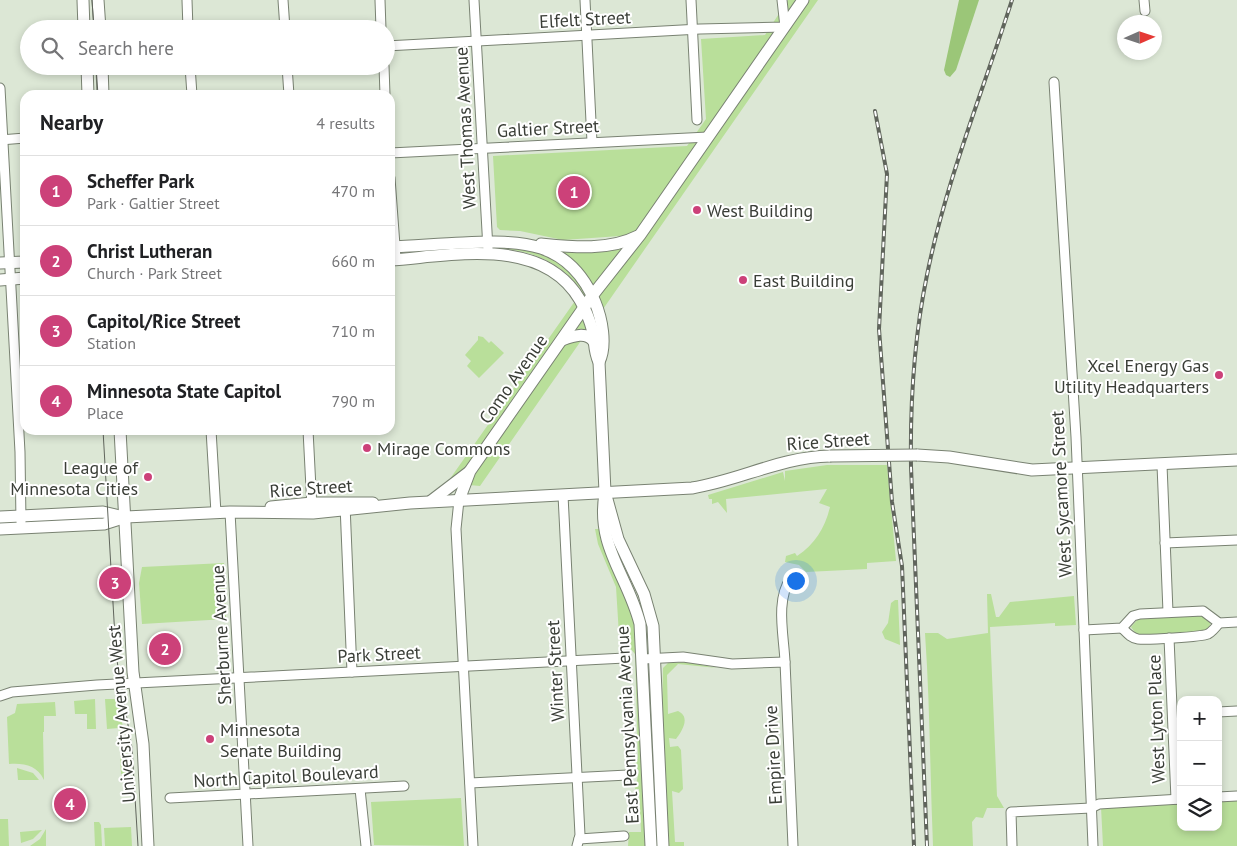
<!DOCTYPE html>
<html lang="en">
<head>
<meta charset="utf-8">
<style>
  :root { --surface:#fff; --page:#f2f2f2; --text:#202124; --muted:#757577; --line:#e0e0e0; --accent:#cc4179 }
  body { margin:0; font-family:"PT Sans",sans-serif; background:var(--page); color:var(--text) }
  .controls { position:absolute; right:15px; bottom:15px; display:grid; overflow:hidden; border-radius:10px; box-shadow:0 2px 8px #0003 }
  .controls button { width:45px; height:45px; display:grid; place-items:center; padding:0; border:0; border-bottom:1px solid var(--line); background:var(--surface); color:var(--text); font:25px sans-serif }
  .compass { position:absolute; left:1117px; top:15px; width:45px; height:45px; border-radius:50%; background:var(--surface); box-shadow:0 2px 8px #0003; rotate:87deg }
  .you { position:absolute; left:795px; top:580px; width:18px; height:18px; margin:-12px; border:4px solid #fff; border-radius:50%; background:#1a73e8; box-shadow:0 0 0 8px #1a73e833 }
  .badge { display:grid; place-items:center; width:32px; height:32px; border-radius:50%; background:var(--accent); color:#fff; font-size:16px; font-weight:700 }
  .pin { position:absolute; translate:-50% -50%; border:2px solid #fff; box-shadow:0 1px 5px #0006 }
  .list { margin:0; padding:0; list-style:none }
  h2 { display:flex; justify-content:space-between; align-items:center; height:65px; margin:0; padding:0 20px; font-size:21px }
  h2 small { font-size:16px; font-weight:400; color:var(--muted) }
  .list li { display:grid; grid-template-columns:32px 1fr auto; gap:15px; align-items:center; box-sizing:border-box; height:70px; padding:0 20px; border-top:1px solid var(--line) }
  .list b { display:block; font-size:19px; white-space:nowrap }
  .list p { margin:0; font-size:16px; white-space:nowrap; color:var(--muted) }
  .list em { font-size:16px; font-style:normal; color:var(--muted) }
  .icon { flex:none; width:28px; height:28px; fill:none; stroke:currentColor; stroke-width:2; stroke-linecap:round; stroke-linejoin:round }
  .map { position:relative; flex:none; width:1237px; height:846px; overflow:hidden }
  .search { position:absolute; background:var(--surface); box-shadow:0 2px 8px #0003; left:20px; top:20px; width:375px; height:55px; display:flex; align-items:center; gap:12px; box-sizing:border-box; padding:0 18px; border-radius:28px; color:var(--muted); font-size:19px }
  .panel { position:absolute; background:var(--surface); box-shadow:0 2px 8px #0003; left:20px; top:90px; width:375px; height:345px; border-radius:15px }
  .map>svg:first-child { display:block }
  .green { fill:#b9df9a }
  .water { fill:#9bc678 }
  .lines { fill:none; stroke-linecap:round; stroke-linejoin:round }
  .minor-casing { stroke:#798272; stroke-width:11 }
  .major-casing { stroke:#798272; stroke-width:13 }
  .minor { stroke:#fff; stroke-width:9 }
  .major { stroke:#fff; stroke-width:11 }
  .tram { stroke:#60655c; stroke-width:1 }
  .rail-casing { stroke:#60655c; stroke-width:4 }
  .rail { stroke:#fff; stroke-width:2; stroke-dasharray:5.5; stroke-linecap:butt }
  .major-bridge-casing { stroke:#798272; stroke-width:13; stroke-linecap:butt }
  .major-bridge { stroke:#fff; stroke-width:11 }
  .poi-dot { fill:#cc4179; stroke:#fff; stroke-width:2 }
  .labels { text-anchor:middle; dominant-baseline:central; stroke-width:4; stroke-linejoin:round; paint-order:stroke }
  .street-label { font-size:18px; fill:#3a3e37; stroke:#fff }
  .poi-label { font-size:18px; fill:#3a3e37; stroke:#fff; text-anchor:start }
</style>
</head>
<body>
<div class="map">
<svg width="1237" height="846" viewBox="0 0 1237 846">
  <rect width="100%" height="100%" fill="#dce7d5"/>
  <g class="green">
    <path d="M788,0H818L480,486L447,483L582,291C563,264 534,250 500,249L498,246L559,252L612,247L620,236L563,240L520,231L500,230L497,227L493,156L687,146L706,119L701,39L765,35Z"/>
    <path d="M478,336L483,337L489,343L491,341L504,353L479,378L467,366L471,361L465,355L478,340Z"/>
    <path d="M827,465H887L896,561L867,563V569L806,572L799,565L785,562L786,556L795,553L797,556C815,544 825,528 830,507L819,503L827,489L726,499L727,513L718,502L712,504V499H709L708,495L783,472L785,481V471Z"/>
    <path d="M595,529H599L634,615L645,846H628L629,832H641L639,789H635L639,771L633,763L634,759H638L635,654L629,647L620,651L616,587L598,544Z"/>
    <path d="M224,563L226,619L142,624L139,583L142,567Z"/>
    <path d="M987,594H991L996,617H999L1010,602L1074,596L1076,625L1055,626V623L990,627L997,796L1004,808H987L983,818L976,817L972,822L973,846H933C930,775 930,704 925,633H938L947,639L988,633Z"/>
    <path d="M895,600H898L900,645L885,639L882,632L888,623L891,603Z"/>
    <path d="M1201,614L1211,621L1209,628L1204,632L1142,635L1136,634L1131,627L1138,619Z"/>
    <path d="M686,662L717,668L678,664L667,675L668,714L678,711C691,717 682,731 676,739L669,738L670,747L678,746L681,750L683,789L679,793L672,791L675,842H684V846H666L662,720L663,668L668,663Z"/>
    <path d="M95,699L96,729H87V714H75L74,701Z"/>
    <path d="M105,699H119L129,774H121L119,728L107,729Z"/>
    <path d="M55,702L56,716H44V732H43L44,780C37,765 24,763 9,764L7,717L15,713L17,704Z"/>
    <path d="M17,768L33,773L39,780H18Z"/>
    <path d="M461,798L464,846L374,845L371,802Z"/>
    <path d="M1237,800V846H1103L1101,807L1181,803V827H1218V801Z"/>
    <path d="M0,819H8L9,846H0Z"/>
    <path d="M94,822H99L101,825L102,846H95Z"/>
    <path d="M131,827L132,846H105L104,828Z"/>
    <path d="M46,829V846H30L40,839Z"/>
    <path d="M42,830L33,839L21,843L20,832Z"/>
  </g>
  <path class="water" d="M959,0H979L956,70L950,77L946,75L944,70Z"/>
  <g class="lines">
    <defs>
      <g id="minor">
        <path d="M187,0L188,29"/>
        <path d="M283,0L285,29"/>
        <path d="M380,0L381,29"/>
        <path d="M474,0L488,249"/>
        <path d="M585,0L592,142"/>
        <path d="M691,0L697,120"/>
        <path d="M1144,0L1145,11"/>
        <path d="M386,46L700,29L785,27L782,0"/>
        <path d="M190,66L192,95"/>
        <path d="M287,66L289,95"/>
        <path d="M384,66L385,95"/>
        <path d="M1054,82L1076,437L1093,846"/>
        <path d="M0,88L20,452L21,522"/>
        <path d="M0,140L25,138"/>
        <path d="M390,153L708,137"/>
        <path d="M390,178L396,259"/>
        <path d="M211,430L216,513"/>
        <path d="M308,430L312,508"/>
        <path d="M1162,465L1168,612"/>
        <path d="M563,495L580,835L577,846"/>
        <path d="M459,500L456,529L473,846"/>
        <path d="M345,505L352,672"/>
        <path d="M230,512L248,846"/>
        <path d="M1165,543L1237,540"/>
        <path d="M1122,628C1127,633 1131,638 1138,639C1147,640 1201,637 1208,634C1213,631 1216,627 1219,623"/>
        <path d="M1084,630L1122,628L1133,616L1140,614L1203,611L1219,623L1237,622"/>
        <path d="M1169,638L1176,799"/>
        <path d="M643,659L683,657L732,664L785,662L793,846"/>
        <path d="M785,662C784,636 775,600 791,578"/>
        <path d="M0,696L12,692L97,685L625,658"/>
        <path d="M1218,712L1237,711"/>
        <path d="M470,783L628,775"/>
        <path d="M360,789L366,846"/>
        <path d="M1218,797L1237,796"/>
        <path d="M170,798L404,786"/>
        <path d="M579,839L624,836"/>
        <path d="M1012,846L1011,812L1091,808L1099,804L1181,799"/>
      </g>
      <g id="major">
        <path d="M83,0L84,29"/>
        <path d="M98,0L100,29"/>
        <path d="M87,66L88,95"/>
        <path d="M102,66L103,95"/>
        <path d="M541,244C572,247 609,251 638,236"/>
        <path d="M390,247C414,246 439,244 463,243C521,240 569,240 595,302C602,319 607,345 599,362"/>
        <path d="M390,260C452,256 542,235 580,300C586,310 590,321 593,332C595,343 594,352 599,362L605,492L618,539L644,594L653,626L663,846"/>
        <path d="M0,263L25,262"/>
        <path d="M0,280L25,278"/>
        <path d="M562,340C573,336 587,331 594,342"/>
        <path d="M120,430L133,672L143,744L148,846"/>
        <path d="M917,455L949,457L1032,470L1237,460"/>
        <path d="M605,494C596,547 628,576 640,624L651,846"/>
        <path d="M459,500L470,471L592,296L640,235L803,0"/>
        <path d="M431,501L469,472"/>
        <path d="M271,507L312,503H373"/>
        <path d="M0,517L103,512L124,517"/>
        <path d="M0,529L104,524L126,517L230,512L313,513L410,503L692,488C741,480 780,457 830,456"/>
      </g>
    </defs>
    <use href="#minor" class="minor-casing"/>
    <use href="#major" class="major-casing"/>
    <use href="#minor" class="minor"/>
    <use href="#major" class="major"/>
    <g class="tram">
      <path d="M92,0L94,29"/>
      <path d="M96,66L98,95"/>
      <path d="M103,430L116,655L132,748L138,846"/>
    </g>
    <defs>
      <g id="rail">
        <path d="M875,111L887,174L879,329L892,502L902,566L914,846"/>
        <path d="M927,846L911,467C910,403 914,338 927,275C946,181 983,91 1012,0"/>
      </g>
    </defs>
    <use href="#rail" class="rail-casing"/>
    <use href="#rail" class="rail"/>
    <defs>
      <path id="major-bridge" d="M830,456L917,455"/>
    </defs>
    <use href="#major-bridge" class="major-bridge-casing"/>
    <use href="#major-bridge" class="major-bridge"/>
  </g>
  <g class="poi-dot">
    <circle cx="697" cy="210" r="5"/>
    <circle cx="743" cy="280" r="5"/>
    <circle cx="1219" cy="375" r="5"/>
    <circle cx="367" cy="448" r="5"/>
    <circle cx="148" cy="477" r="5"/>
    <circle cx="210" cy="739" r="5"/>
  </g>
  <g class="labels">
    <g class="street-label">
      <text transform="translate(585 19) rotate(-3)">Elfelt Street</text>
      <text transform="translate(465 128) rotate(-93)">West Thomas Avenue</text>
      <text transform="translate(548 128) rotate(-3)">Galtier Street</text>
      <text transform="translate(513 379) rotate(-55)">Como Avenue</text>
      <text transform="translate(828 441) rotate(-4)">Rice Street</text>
      <text transform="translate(311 488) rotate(-4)">Rice Street</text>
      <text transform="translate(1061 494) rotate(-93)">West Sycamore Street</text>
      <text transform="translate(221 635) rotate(-93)">Sherburne Avenue</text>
      <text transform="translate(379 654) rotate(-3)">Park Street</text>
      <text transform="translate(555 671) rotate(-93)">Winter Street</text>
      <text transform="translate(121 714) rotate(-95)">University Avenue West</text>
      <text transform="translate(1156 719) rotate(-92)">West Lyton Place</text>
      <text transform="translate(627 725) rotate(-93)">East Pennsylvania Avenue</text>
      <text transform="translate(773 755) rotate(-93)">Empire Drive</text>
      <text transform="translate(286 776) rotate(-3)">North Capitol Boulevard</text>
    </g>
    <g class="poi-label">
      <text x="707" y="210">West Building</text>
      <text x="753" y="280">East Building</text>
      <text x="1209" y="365" text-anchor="end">Xcel Energy Gas<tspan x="1209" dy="21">Utility Headquarters</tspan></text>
      <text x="377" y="448">Mirage Commons</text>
      <text x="138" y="467" text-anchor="end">League of<tspan x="138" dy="21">Minnesota Cities</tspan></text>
      <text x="220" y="729">Minnesota<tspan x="220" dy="21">Senate Building</tspan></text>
    </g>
  </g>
</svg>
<div class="controls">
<button>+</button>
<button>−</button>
<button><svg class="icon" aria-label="layers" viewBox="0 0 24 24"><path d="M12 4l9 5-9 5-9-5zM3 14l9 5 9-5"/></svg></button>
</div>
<svg class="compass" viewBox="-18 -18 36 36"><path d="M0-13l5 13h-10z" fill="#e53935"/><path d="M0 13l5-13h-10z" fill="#757577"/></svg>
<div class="you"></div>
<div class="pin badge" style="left:574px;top:192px">1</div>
<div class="pin badge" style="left:165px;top:649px">2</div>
<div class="pin badge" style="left:115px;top:583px">3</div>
<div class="pin badge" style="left:70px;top:804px">4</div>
<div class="search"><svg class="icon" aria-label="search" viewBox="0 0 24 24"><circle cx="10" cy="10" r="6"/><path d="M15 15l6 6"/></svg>Search here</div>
<section class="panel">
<h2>Nearby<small>4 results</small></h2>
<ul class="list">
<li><span class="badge">1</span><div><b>Scheffer Park</b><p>Park · Galtier Street</p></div><em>470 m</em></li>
<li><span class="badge">2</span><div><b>Christ Lutheran</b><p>Church · Park Street</p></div><em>660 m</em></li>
<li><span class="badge">3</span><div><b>Capitol/Rice Street</b><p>Station</p></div><em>710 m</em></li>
<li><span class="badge">4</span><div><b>Minnesota State Capitol</b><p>Place</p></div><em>790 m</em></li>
</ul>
</section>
</div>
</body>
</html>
